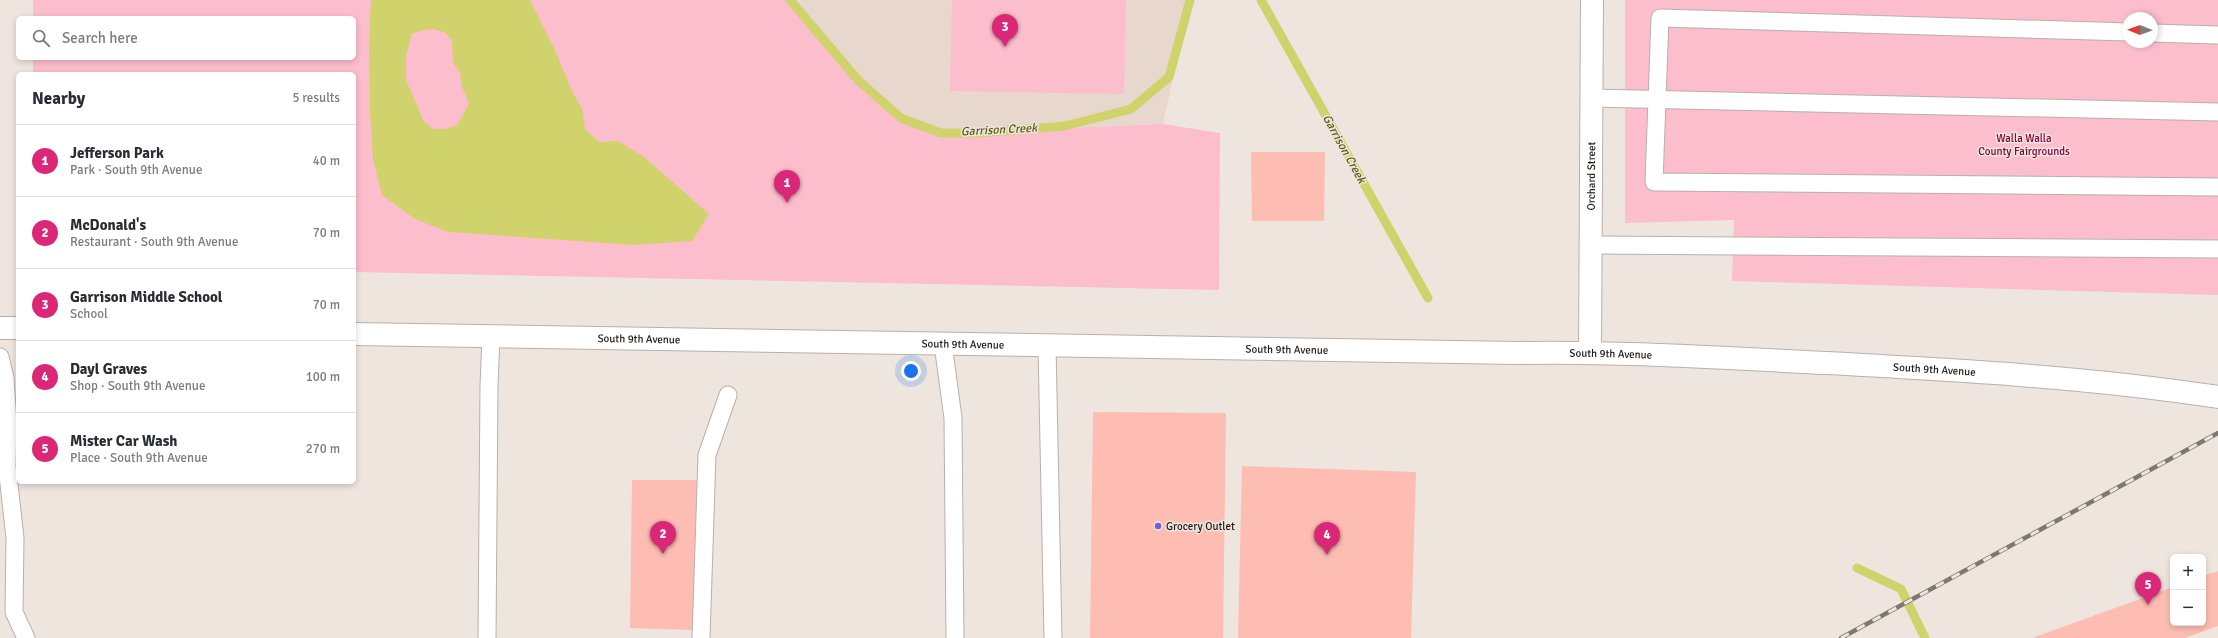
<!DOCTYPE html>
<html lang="en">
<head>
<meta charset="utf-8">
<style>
  :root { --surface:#fff; --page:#f2f2f3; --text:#2b2b33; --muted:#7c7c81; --line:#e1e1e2; --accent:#db2777 }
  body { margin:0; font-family:Signika,sans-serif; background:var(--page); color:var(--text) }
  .controls { position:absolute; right:12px; bottom:12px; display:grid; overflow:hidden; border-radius:6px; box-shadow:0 2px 6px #0003 }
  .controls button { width:36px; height:36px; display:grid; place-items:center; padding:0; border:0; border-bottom:1px solid var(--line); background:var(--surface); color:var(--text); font:20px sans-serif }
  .compass { position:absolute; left:2122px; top:12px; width:36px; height:36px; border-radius:50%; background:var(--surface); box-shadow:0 2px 6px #0003; rotate:271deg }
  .you { position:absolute; left:911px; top:371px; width:14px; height:14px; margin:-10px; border:3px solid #fff; border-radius:50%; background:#1a73e8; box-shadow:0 0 0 6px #1a73e833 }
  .badge { display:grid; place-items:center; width:26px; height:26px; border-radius:50%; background:var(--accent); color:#fff; font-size:13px; font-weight:700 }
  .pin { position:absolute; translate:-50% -33px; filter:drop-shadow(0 1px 2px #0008) }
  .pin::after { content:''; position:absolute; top:21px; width:14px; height:12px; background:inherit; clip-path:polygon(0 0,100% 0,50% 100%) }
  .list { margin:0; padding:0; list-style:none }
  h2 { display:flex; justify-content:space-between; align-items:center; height:52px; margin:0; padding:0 16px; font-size:17px }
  h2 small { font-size:13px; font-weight:400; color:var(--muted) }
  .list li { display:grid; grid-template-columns:26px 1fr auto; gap:12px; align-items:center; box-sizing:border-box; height:72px; padding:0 16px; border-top:1px solid var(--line) }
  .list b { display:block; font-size:15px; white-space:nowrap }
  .list p { margin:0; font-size:13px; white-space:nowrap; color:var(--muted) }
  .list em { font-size:13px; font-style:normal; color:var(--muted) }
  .icon { flex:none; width:22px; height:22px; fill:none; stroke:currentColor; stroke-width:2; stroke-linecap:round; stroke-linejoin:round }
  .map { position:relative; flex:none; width:2218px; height:638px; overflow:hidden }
  .search { position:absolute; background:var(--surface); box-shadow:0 2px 6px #0003; left:16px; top:16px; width:340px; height:44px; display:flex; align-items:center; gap:10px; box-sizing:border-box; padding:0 14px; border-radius:6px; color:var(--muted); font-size:15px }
  .panel { position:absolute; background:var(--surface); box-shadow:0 2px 6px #0003; left:16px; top:72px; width:340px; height:412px; border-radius:6px }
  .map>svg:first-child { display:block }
  .built { fill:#e8d7cc }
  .green { fill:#fcbecc; fill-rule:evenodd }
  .water { fill:#d0d36c; fill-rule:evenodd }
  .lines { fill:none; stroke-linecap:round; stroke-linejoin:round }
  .stream { stroke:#d0d36c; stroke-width:9 }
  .building { fill:#fdbdb2 }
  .lane-casing { stroke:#b9b0aa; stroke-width:19 }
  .secondary-casing { stroke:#b9b0aa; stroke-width:24 }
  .primary-casing { stroke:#b9b0aa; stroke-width:24 }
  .lane { stroke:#fff; stroke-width:17 }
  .secondary { stroke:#fff; stroke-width:22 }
  .primary { stroke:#fff; stroke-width:22 }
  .rail-casing { stroke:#7e7873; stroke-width:4.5 }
  .rail { stroke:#eee5de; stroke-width:3; stroke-dasharray:9; stroke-linecap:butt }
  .poi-dot { fill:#6d61db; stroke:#eee5de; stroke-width:1.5 }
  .labels { text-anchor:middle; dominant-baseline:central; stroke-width:3; stroke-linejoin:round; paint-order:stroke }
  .park-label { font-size:11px; fill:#83043d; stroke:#eee5de }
  .street-label { font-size:11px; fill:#1e1b19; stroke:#eee5de }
  .poi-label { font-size:11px; fill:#1e1b19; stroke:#eee5de; text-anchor:start }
  .water-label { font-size:12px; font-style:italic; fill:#5b5c0e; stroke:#eee5de }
</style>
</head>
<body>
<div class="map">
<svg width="2218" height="638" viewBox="0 0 2218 638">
  <rect width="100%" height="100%" fill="#eee5de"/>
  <path class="built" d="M790,0H1190L1163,124L941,133L901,118L858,80Z"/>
  <g class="green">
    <path d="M33,0H790L858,80L901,118L941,133L1163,124L1220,133L1219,290L354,272V74H33V58H354V18H33Z"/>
    <path d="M952,0H1126L1124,94L950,91Z"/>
    <path d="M1625,0H2218V295L1732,281L1734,220L1625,223ZM2128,18H2152V42H2128Z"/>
  </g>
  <path class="water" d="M371,0H530L554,48L573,93L582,108L585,129L599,142L618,141L644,157L709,214L692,241L634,245L448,232L415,219L382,195L373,159L370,112L369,48ZM433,29L444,32L452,40L453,63L460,72L461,84L469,104L457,125L445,129H434L424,122L406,80V56L412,34L422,30Z"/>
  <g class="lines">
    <g class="stream">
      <path d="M790,0L858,80L901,118L941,133H979L1065,126L1131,109L1169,77L1190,0"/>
      <path d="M1261,0L1428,298"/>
      <path d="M1857,568L1901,589L1925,638"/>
    </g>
  </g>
  <g class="building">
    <path d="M1251,152H1325L1324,221H1252Z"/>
    <path d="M1093,412L1226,413L1223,638H1090Z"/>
    <path d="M1242,466L1416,472L1411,638H1238Z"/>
    <path d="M632,480H697L693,630L630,628Z"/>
    <path d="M2218,571V626L2185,638H2032L2173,587V623H2203V576Z"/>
  </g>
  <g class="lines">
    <defs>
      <g id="lane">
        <path d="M2128,32L1660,18L1654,182L2218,187"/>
        <path d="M2152,33L2218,35"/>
        <path d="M1592,98L2218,112"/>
        <path d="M1591,245L2218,249"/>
        <path d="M943,344L953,418L955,638"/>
        <path d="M1047,346L1053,638"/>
        <path d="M0,357L5,378L8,423L7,466L15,538L14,612L26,638"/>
        <path d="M487,638L489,386L491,336"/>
        <path d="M701,638L707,455L728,395"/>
      </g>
      <g id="secondary">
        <path id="s1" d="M1590,351L1592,0"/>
      </g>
      <g id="primary">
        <path d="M0,328H18"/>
        <path id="s2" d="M354,334L1518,353C1620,351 1722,358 1825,363C1956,370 2088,377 2218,397"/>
      </g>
    </defs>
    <use href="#lane" class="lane-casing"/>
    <use href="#secondary" class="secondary-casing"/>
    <use href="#primary" class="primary-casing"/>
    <use href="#lane" class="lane"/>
    <use href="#secondary" class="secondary"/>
    <use href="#primary" class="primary"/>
    <defs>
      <path id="rail" d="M1841,638L2218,433"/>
    </defs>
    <use href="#rail" class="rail-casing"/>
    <use href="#rail" class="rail"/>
  </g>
  <circle class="poi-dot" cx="1158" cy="526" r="4"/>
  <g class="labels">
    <g class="park-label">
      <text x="2024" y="138">Walla Walla<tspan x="2024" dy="13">County Fairgrounds</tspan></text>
    </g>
    <g class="street-label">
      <text stroke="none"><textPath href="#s1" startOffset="175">Orchard Street</textPath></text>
      <text stroke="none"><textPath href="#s2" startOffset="285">South 9th Avenue</textPath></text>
      <text stroke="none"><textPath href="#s2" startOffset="609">South 9th Avenue</textPath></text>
      <text stroke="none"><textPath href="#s2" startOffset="933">South 9th Avenue</textPath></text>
      <text stroke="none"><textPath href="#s2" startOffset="1257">South 9th Avenue</textPath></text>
      <text stroke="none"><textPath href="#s2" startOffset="1581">South 9th Avenue</textPath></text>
    </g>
    <g class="poi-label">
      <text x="1166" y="526">Grocery Outlet</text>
    </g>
    <g class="water-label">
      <text transform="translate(999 130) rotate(-3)">Garrison Creek</text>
      <text transform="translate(1344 149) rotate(61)">Garrison Creek</text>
    </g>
  </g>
</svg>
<div class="controls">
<button>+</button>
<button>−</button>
</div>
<svg class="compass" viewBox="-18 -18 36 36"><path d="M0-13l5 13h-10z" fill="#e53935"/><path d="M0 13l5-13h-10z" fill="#7c7c81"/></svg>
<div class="you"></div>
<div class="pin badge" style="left:787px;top:203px">1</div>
<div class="pin badge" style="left:663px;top:554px">2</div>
<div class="pin badge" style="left:1005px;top:47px">3</div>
<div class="pin badge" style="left:1327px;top:555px">4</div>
<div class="pin badge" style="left:2148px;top:605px">5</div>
<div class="search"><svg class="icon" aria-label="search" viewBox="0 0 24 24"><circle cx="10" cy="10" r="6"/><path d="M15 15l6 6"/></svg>Search here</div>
<section class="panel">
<h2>Nearby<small>5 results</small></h2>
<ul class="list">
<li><span class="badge">1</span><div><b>Jefferson Park</b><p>Park · South 9th Avenue</p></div><em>40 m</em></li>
<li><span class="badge">2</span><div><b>McDonald's</b><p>Restaurant · South 9th Avenue</p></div><em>70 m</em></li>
<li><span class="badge">3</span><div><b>Garrison Middle School</b><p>School</p></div><em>70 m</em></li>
<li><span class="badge">4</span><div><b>Dayl Graves</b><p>Shop · South 9th Avenue</p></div><em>100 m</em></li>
<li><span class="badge">5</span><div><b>Mister Car Wash</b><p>Place · South 9th Avenue</p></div><em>270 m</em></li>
</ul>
</section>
</div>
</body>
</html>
